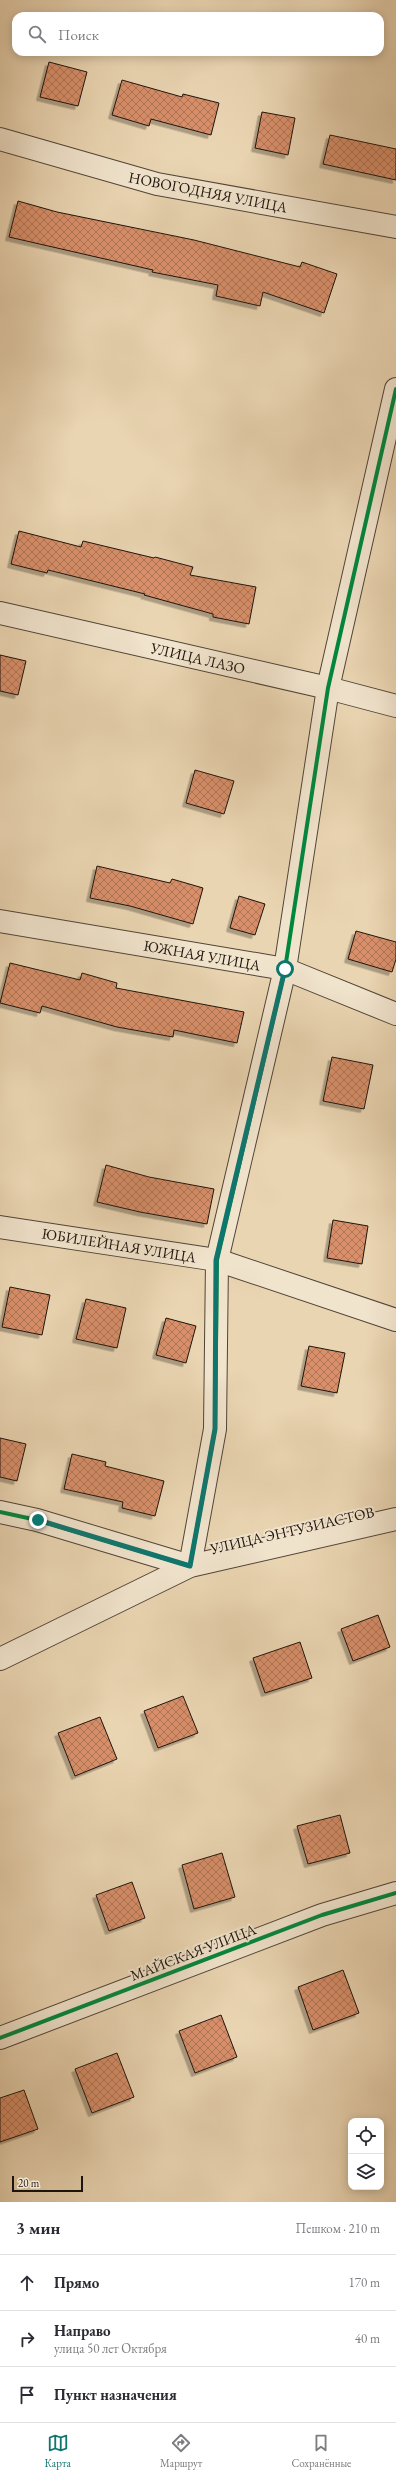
<!DOCTYPE html>
<html lang="ru">
<head>
<meta charset="utf-8">
<style>
  :root { --surface:#fff; --page:#f2f2f3; --text:#2b2b33; --muted:#7c7c81; --line:#e1e1e2; --accent:#0f766e }
  body { margin:0; font-family:"EB Garamond",serif; background:var(--page); color:var(--text) }
  .controls { position:absolute; right:12px; bottom:12px; display:grid; overflow:hidden; border-radius:8px; box-shadow:0 2px 10px #0003 }
  .controls button { width:36px; height:36px; display:grid; place-items:center; padding:0; border:0; border-bottom:1px solid var(--line); background:var(--surface); color:var(--text); font:20px sans-serif }
  .scale { position:absolute; left:12px; bottom:10px; width:71px; box-sizing:border-box; padding-left:4px; border:2px solid #1e140e; border-top:0; font-size:11px; line-height:14px; white-space:nowrap; color:#1e140e; -webkit-text-stroke:3px #f1e4cd; paint-order:stroke }
  .stop { position:absolute; width:12px; height:12px; margin:-9px; border:3px solid #0f766e; border-radius:50%; background:#fff }
  .stop.end { background:#0f766e; border-color:#fff; box-shadow:0 1px 4px #0008 }
  .list { margin:0; padding:0; list-style:none }
  h2 { display:flex; justify-content:space-between; align-items:center; height:52px; margin:0; padding:0 16px; font-size:17px }
  h2 small { font-size:13px; font-weight:400; color:var(--muted) }
  .list li { display:grid; grid-template-columns:26px 1fr auto; gap:12px; align-items:center; box-sizing:border-box; height:56px; padding:0 16px; border-top:1px solid var(--line) }
  .list b { display:block; font-size:15px; white-space:nowrap }
  .list p { margin:0; font-size:13px; white-space:nowrap; color:var(--muted) }
  .list em { font-size:13px; font-style:normal; color:var(--muted) }
  .icon { flex:none; width:22px; height:22px; fill:none; stroke:currentColor; stroke-width:2; stroke-linecap:round; stroke-linejoin:round }
  .map { position:relative; flex:none; width:396px; height:2202px; overflow:hidden }
  .search { position:absolute; background:var(--surface); box-shadow:0 2px 10px #0003; left:12px; right:12px; top:12px; height:44px; display:flex; align-items:center; gap:10px; box-sizing:border-box; padding:0 14px; border-radius:12px; color:var(--muted); font-size:15px }
  .sheet { height:220px; background:var(--surface) }
  nav { display:flex; justify-content:space-around; align-items:center; box-sizing:border-box; height:56px; border-top:1px solid var(--line); background:var(--surface); font-size:11px; color:var(--muted) }
  nav a { display:grid; justify-items:center; gap:2px }
  nav .on { color:var(--accent) }
  .map>svg:first-child { display:block }
  .building { fill:url(#building-cross-hatch); stroke:#1e140e; filter:url(#shadow) }
  .lines { fill:none; stroke-linecap:round; stroke-linejoin:round }
  .minor-casing { stroke:#514437; stroke-width:24 }
  .minor { stroke:#f1e4cd; stroke-width:22 }
  .cycleway-casing { stroke:#f1e4cd; stroke-width:6 }
  .cycleway { stroke:#00873e; stroke-width:4 }
  .route { stroke:#0f766e; stroke-width:5 }
  .labels { text-anchor:middle; dominant-baseline:central; stroke-width:4; stroke-linejoin:round; paint-order:stroke }
  .street-label { font-size:15px; fill:#1e140e; stroke:#f1e4cd }
</style>
</head>
<body>
<div class="map">
<svg width="396" height="2202" viewBox="0 0 396 2202">
  <defs>
    <pattern id="building-cross-hatch" width="8" height="8" patternUnits="userSpaceOnUse"><rect width="8" height="8" fill="#d88f6a"/><path d="M0 0l8 8M0 8l8-8" fill="none" stroke="#af7456"/></pattern>
    <filter id="shadow"><feDropShadow dx="-3.5" dy="3.5" stdDeviation="0" flood-color="#0004"/></filter>
  </defs>
  <rect width="100%" height="100%" fill="#ead5b2"/>
  <filter id="stains"><feTurbulence type="fractalNoise" baseFrequency=".005" numOctaves="4"/><feColorMatrix values="0 0 0 0 .2 0 0 0 0 .09 0 0 0 0 .02 0 0 0 .5 -.17"/></filter>
  <radialGradient id="worn" r=".72"><stop offset=".6" stop-color="#630" stop-opacity="0"/><stop offset="1" stop-color="#630" stop-opacity=".3"/></radialGradient>
  <g class="building">
    <path d="M49,62L87,72L78,106L40,97Z"/>
    <path d="M122,80L182,97L183,94L219,103L211,135L151,119L149,126L112,115Z"/>
    <path d="M262,112L295,118L288,155L255,148Z"/>
    <path d="M330,135L396,149V180L323,164Z"/>
    <path d="M18,201L57,212L194,240L300,267L302,262L337,274L324,313L263,292L260,306L216,296L218,285L152,272L153,270L9,237Z"/>
    <path d="M19,531L81,547L83,541L154,558L155,557L193,567L190,575L256,587L249,624L213,617V614L144,595L145,594L48,570L47,573L11,564Z"/>
    <path d="M0,655L26,661L18,695L0,691Z"/>
    <path d="M195,770L234,781L224,814L186,803Z"/>
    <path d="M97,866L170,883L172,879L203,888L193,924L130,906L90,898Z"/>
    <path d="M239,896L265,904L255,935L230,928Z"/>
    <path d="M356,931L396,942V959L392,972L348,959Z"/>
    <path d="M10,963L80,980L82,973L117,983L116,988L244,1012L237,1043L174,1030L173,1037L117,1027L42,1006L40,1013L0,1003Z"/>
    <path d="M332,1057L373,1065L364,1109L323,1101Z"/>
    <path d="M106,1165L149,1177L214,1189L207,1224L140,1212L97,1202Z"/>
    <path d="M333,1220L368,1226L362,1264L327,1258Z"/>
    <path d="M10,1287L50,1295L42,1335L2,1327Z"/>
    <path d="M86,1299L126,1308L117,1348L76,1339Z"/>
    <path d="M166,1318L196,1326L186,1363L156,1355Z"/>
    <path d="M309,1346L345,1353L337,1393L301,1386Z"/>
    <path d="M0,1438L26,1444L17,1481L0,1477Z"/>
    <path d="M72,1454L106,1462L105,1466L164,1481L155,1516L122,1508L123,1502L64,1489Z"/>
    <path d="M378,1615L390,1647L353,1661L341,1629Z"/>
    <path d="M300,1642L312,1678L265,1693L253,1658Z"/>
    <path d="M183,1696L198,1733L158,1748L144,1711Z"/>
    <path d="M100,1717L117,1759L75,1776L58,1733Z"/>
    <path d="M340,1815L350,1853L308,1864L297,1826Z"/>
    <path d="M222,1853L235,1897L194,1909L182,1865Z"/>
    <path d="M132,1882L145,1918L109,1931L96,1895Z"/>
    <path d="M343,1970L359,2013L313,2030L298,1987Z"/>
    <path d="M221,2015L237,2057L195,2073L179,2031Z"/>
    <path d="M117,2053L134,2097L92,2113L75,2069Z"/>
    <path d="M24,2090L38,2129L0,2142V2098Z"/>
  </g>
  <g class="lines">
    <defs>
      <g id="minor">
        <path d="M0,139L157,184L396,227"/>
        <path d="M0,613L328,688L396,706"/>
        <path d="M0,921L285,969L396,1014"/>
        <path d="M0,1227L217,1260L396,1320"/>
        <path d="M0,1512L37,1520L190,1566L215,1429L217,1260L285,969L328,688L396,389"/>
        <path d="M0,1659L190,1566L396,1519"/>
        <path d="M0,2038L322,1915L396,1893"/>
      </g>
    </defs>
    <use href="#minor" class="minor-casing"/>
    <use href="#minor" class="minor"/>
    <defs>
      <g id="cycleway">
        <path d="M0,1512L37,1520L190,1566L215,1429L217,1260L285,969L328,688L396,389"/>
        <path d="M0,2038L322,1915L396,1893"/>
      </g>
    </defs>
    <use href="#cycleway" class="cycleway-casing"/>
    <use href="#cycleway" class="cycleway"/>
  </g>
  <g class="lines">
    <path class="route" d="M38,1520L190,1566L215,1429L216,1260L285,969"/>
  </g>
  <g class="labels">
    <g class="street-label">
      <text transform="translate(208 192) rotate(11)">НОВОГОДНЯЯ УЛИЦА</text>
      <text transform="translate(198 658) rotate(13)">УЛИЦА ЛАЗО</text>
      <text transform="translate(202 955) rotate(10)">ЮЖНАЯ УЛИЦА</text>
      <text transform="translate(119 1245) rotate(9)">ЮБИЛЕЙНАЯ УЛИЦА</text>
      <text transform="translate(292 1530) rotate(-13)">УЛИЦА ЭНТУЗИАСТОВ</text>
      <text transform="translate(193 1952) rotate(-21)">МАЙСКАЯ УЛИЦА</text>
    </g>
  </g>
  <rect width="100%" height="100%" filter="url(#stains)"/>
  <rect width="100%" height="100%" fill="url(#worn)"/>
</svg>
<div class="controls">
<button><svg class="icon" aria-label="locate" viewBox="0 0 24 24"><circle cx="12" cy="12" r="6"/><path d="M12 2v4M12 18v4M2 12h4M18 12h4"/></svg></button>
<button><svg class="icon" aria-label="layers" viewBox="0 0 24 24"><path d="M12 4l9 5-9 5-9-5zM3 14l9 5 9-5"/></svg></button>
</div>
<div class="scale">20 m</div>
<div class="stop" style="left:285px;top:969px"></div>
<div class="stop end" style="left:38px;top:1520px"></div>
<div class="search"><svg class="icon" aria-label="search" viewBox="0 0 24 24"><circle cx="10" cy="10" r="6"/><path d="M15 15l6 6"/></svg>Поиск</div>
</div>
<section class="sheet">
<h2>3 мин<small>Пешком · 210 m</small></h2>
<ul class="list">
<li><svg class="icon" aria-label="ahead" viewBox="0 0 24 24"><path d="M12 20V5M6 11l6-6 6 6"/></svg><div><b>Прямо</b></div><em>170 m</em></li>
<li><svg class="icon" aria-label="right" viewBox="0 0 24 24"><path d="M7 20v-9h11M14 6l5 5-5 5"/></svg><div><b>Направо</b><p>улица 50 лет Октября</p></div><em>40 m</em></li>
<li><svg class="icon" aria-label="arrive" viewBox="0 0 24 24"><path d="M6 21V4h12l-3 4 3 4H6"/></svg><div><b>Пункт назначения</b></div></li>
</ul>
</section>
<nav>
<a class="on"><svg class="icon" aria-label="map" viewBox="0 0 24 24"><path d="M3 6l6-2 6 2 6-2v14l-6 2-6-2-6 2zM9 4v14M15 6v14"/></svg>Карта</a>
<a><svg class="icon" aria-label="directions" viewBox="0 0 24 24"><path d="M12 3l9 9-9 9-9-9zM9 14v-3h6M13 9l2 2-2 2"/></svg>Маршрут</a>
<a><svg class="icon" aria-label="saved" viewBox="0 0 24 24"><path d="M7 4h10v16l-5-4-5 4z"/></svg>Сохранённые</a>
</nav>
</body>
</html>
